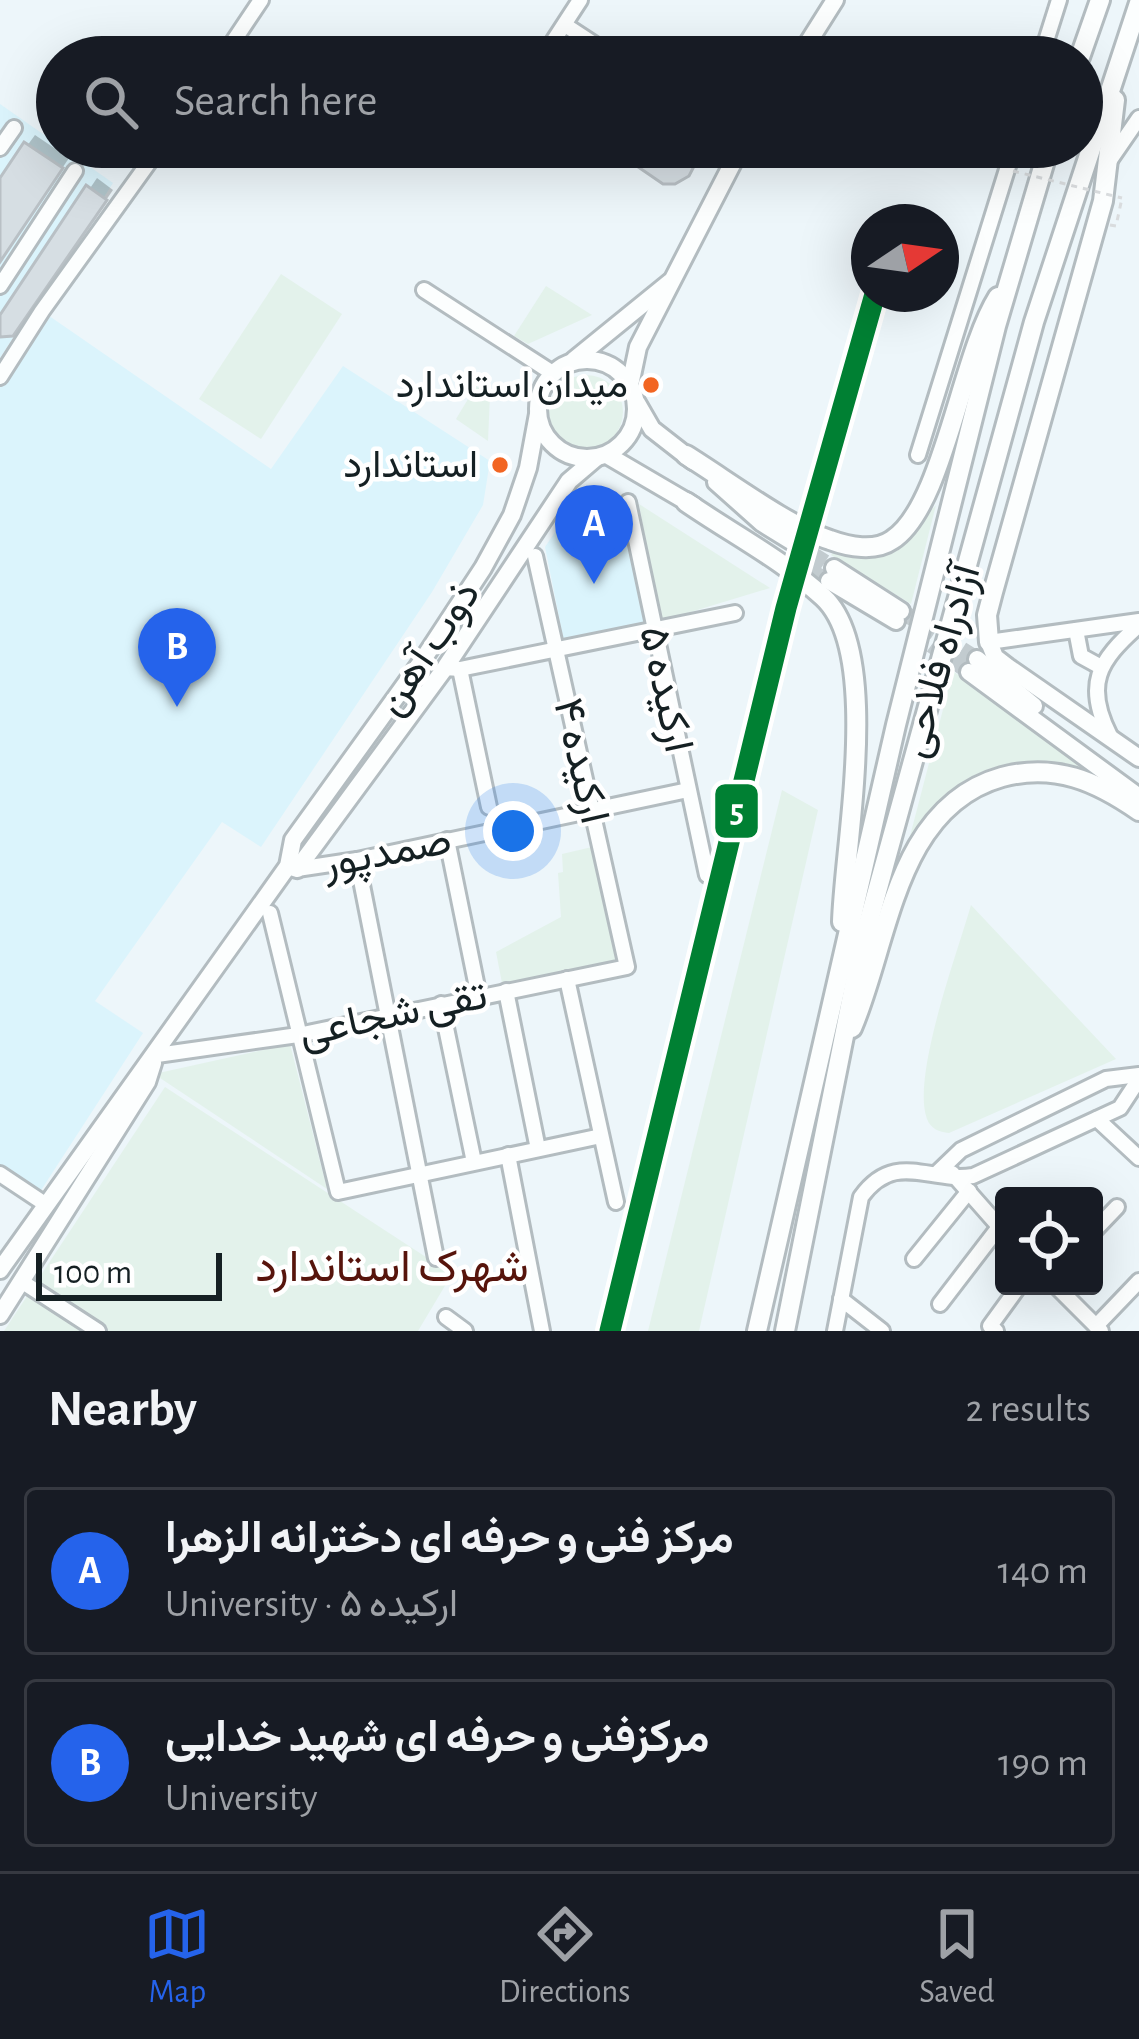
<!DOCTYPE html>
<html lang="en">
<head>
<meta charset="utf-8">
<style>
  :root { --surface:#171b24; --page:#242831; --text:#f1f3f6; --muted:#9ea1a6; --line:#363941; --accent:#2563eb }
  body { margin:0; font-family:"Alegreya Sans",Vazirmatn,sans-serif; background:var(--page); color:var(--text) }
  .controls { position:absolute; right:36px; bottom:36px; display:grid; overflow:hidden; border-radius:12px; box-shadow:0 12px 48px #0002 }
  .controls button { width:108px; height:108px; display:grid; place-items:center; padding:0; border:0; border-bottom:3px solid var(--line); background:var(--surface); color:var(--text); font:60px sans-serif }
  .compass { position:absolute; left:851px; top:204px; width:108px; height:108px; border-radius:50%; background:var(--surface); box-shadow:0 12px 48px #0002; rotate:77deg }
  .scale { position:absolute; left:36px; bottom:30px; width:186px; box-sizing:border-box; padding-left:12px; border:6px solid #152023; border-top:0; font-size:33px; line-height:42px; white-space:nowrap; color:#152023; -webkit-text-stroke:9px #fff; paint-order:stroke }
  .you { position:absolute; left:513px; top:831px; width:42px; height:42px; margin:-30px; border:9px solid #fff; border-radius:50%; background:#1a73e8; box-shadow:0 0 0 18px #1a73e833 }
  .badge { display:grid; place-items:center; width:78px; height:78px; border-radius:50%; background:var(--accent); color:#fff; font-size:39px; font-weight:700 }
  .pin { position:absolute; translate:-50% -99px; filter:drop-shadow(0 3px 6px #0008) }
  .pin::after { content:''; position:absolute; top:63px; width:42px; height:36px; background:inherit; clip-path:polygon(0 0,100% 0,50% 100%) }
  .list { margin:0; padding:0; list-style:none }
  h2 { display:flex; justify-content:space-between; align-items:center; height:156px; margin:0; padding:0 48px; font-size:51px }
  h2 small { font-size:39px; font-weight:400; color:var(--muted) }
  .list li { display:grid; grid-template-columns:78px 1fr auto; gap:36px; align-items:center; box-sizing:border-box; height:168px; margin:0 24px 24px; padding:0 24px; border:3px solid var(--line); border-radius:12px }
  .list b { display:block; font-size:45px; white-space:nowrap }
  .list p { margin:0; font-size:39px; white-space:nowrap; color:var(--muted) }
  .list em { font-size:39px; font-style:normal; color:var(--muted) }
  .icon { flex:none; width:66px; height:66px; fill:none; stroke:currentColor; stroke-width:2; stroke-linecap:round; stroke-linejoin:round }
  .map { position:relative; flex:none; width:1139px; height:1331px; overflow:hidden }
  .search { position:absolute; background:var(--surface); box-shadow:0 12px 48px #0002; left:36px; right:36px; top:36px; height:132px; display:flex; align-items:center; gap:30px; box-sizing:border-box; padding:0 42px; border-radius:66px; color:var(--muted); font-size:45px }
  .sheet { height:540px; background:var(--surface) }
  nav { display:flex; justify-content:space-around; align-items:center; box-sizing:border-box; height:168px; border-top:3px solid var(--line); background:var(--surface); font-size:33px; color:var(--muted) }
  nav a { display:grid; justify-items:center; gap:6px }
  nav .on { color:var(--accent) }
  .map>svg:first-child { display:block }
  .built { fill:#dbf4fc }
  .green { fill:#e3f2eb }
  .shadow { fill:#0003 }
  .building { fill:#d6dee3; stroke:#b9c0c5; stroke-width:3 }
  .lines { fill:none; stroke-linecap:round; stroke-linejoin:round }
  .major-tunnel { stroke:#c2cbcf; stroke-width:16; stroke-dasharray:16 8; stroke-linecap:butt }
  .minor-casing { stroke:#b3bcc0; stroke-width:20 }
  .major-casing { stroke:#b3bcc0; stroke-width:22 }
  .highway-casing { stroke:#b3bcc0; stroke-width:24 }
  .path { stroke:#d9dcde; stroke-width:3; stroke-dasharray:6 6; stroke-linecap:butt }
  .minor { stroke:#fcfefe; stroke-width:14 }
  .major { stroke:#fcfefe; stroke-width:16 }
  .highway { stroke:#fcfefe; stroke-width:18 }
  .path-bridge { stroke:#d9dcde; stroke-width:3; stroke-dasharray:6 6; stroke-linecap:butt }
  .rail-1-casing { stroke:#fff; stroke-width:30 }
  .rail-1 { stroke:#008033; stroke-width:21 }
  .bus-dot { fill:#f26522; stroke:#fff; stroke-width:4.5 }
  .labels { text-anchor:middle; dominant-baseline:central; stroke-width:9; stroke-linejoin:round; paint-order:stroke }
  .bus-label { font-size:39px; fill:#152023; stroke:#fff; text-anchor:end }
  .street-label { font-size:42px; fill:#152023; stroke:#fff }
  .neighbourhood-label { font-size:45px; fill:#57140c; stroke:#fff }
  .line-badge { stroke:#fff; stroke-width:4.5 }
  .badge-label { font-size:33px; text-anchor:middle; font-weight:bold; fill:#fff }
</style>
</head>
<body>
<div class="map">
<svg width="1139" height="1331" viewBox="0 0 1139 1331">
  <rect width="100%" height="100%" fill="#edf6fa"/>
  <g class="built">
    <path d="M0,104L113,183L0,358Z"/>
    <path d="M42,311L271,469L343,366L490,461L483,505L432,592L261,847L222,822L95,1001L143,1033L36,1198L0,1174V375Z"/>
    <path d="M619,495L644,622L564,642L545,547L574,504Z"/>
  </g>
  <g class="green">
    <path d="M281,274L342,314L261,439L199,399Z"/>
    <path d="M546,286L592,315L528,344L514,336Z"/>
    <circle cx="586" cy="412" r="37"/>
    <path d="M476,386L490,395L488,441L456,419Z"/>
    <path d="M639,504L770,588L661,621Z"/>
    <path d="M936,505L911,604L831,555L835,550L910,533Z"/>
    <path d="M953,671L1099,775C1013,748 959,763 909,840Z"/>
    <path d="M782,790L818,810L699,1331H648Z"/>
    <path d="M592,847L619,962L502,983L496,952L561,917L558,873L563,872L562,854Z"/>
    <path d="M971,905L1116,1059L949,1133C939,1132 931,1129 927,1119C911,1077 958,951 971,905Z"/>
    <path d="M290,1044L327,1189L154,1074Z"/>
    <path d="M165,1087L452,1274L418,1331H4Z"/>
  </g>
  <g class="shadow">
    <path d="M35,135L69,158L0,261V183Z"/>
    <path d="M97,178L113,190L21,324L0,334V321Z"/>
  </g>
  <g class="building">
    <path d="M24,142L63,168L0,262V178Z"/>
    <path d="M609,147H704L689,176L675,184H663Z"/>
    <path d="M86,185L107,200L13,336L0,337V315Z"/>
  </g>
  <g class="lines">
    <g class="major-tunnel">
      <path d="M791,541L834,568"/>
      <path d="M787,560L829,581"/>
      <path d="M901,611L977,659"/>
      <path d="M912,631L969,672"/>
    </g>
    <defs>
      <g id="minor">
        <path d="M565,25L614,57"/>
        <path d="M223,57L261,0"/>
        <path d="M543,57L580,0"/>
        <path d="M1041,57L1059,0"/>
        <path d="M0,148L14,128"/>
        <path d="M1110,160L1139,118"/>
        <path d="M0,286L75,171"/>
        <path d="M424,290L554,374"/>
        <path d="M0,377L42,311L160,147"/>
        <path d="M918,455L1014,147"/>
        <path d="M628,502L707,875"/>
        <path d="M1076,630L1081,656L1101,667"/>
        <path d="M989,642L1139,621"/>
        <path d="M445,668L460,669L735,613"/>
        <path d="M460,669L489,807"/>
        <path d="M1110,736C1084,685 1098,661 1139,625"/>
        <path d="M447,840L479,997"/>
        <path d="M357,860L436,1258"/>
        <path d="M297,869L357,860L688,790"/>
        <path d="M270,913L338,1192L601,1136"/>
        <path d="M567,979L616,1202"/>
        <path d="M506,991L538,1149"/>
        <path d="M441,1004L474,1162"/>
        <path d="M157,1055L298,1035L627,967L535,556"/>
        <path d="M1097,1119L1139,1158"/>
        <path d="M508,1155L542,1331"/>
        <path d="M952,1173L1004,1232"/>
        <path d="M0,1174L45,1204"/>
        <path d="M936,1174L961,1150L1106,1079L1139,1075"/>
        <path d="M1094,1231L1117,1207"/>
        <path d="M914,1259L969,1191"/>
        <path d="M21,1281L98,1331"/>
        <path d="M1056,1286L1101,1331"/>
        <path d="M841,1299L882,1331"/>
        <path d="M940,1304L999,1227"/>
        <path d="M446,1317L465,1331"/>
        <path d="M1096,1326L1139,1281"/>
        <path d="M835,1331L861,1197C895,1150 929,1183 973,1176L1120,1108L1139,1079"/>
        <path d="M996,1331L990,1326L1019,1286"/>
      </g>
      <g id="major">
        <path d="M799,57L835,0"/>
        <circle cx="587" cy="409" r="49"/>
        <path d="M574,360L670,282"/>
        <path d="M630,385L638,347L741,147"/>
        <path d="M637,403L652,429L693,461"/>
        <path d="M607,455L694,506"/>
        <path d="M716,482L762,523L791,541"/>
        <path d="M834,568L901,611"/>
        <path d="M829,581L896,621"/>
        <path d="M989,642L995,657L1008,667L1139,758"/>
        <path d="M977,659L1034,706"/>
        <path d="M969,672L1139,797"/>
        <path d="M288,866L297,869L312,849L445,668L569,481L596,458"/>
        <path d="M0,1270L288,866L293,840L422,661L483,568L512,515L528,468L538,414"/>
        <path d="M0,1315L147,1082L153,1063"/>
      </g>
      <g id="highway">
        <path d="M1080,57L1100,0"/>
        <path d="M686,455C725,479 789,527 830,540C849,547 875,552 892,540C943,508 961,356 998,297"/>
        <path d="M686,502C731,533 783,560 823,597C883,652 844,846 842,922"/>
        <path d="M989,642L987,615L993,592L1103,201L1115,100"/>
        <path d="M852,1028C889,942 895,807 1002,777C1055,763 1096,781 1139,811"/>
        <path d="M757,1331L896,725L996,326L1049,147"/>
        <path d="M785,1331L862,946L1034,322L1139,3"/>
      </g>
    </defs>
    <use href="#minor" class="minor-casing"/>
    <use href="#major" class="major-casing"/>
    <use href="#highway" class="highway-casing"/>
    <path class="path" d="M1110,225L1116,226L1122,198"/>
    <use href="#minor" class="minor"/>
    <use href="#major" class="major"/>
    <use href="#highway" class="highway"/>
    <path class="path-bridge" d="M1013,171L1122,198"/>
    <defs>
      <path id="rail-1" d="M610,1331L786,608L875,294"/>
    </defs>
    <use href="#rail-1" class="rail-1-casing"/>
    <use href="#rail-1" class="rail-1"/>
  </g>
  <g class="bus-dot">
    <circle cx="651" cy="385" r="10"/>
    <circle cx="500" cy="465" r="10"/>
  </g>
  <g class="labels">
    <g class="bus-label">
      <text x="628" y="385">میدان استاندارد</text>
      <text x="478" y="465">استاندارد</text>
    </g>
    <g class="street-label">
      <text transform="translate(428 648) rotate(-56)">ذوب آهن</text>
      <text transform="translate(940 661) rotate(-74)">آزادراه فلاحی</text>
      <text transform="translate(666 689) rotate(78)">ارکیده ۵</text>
      <text transform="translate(581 761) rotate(77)">ارکیده ۴</text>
      <text transform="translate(387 852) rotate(-11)">صمدپور</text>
      <text transform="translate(393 1014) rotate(-12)">تقی شجاعی</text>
    </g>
    <g class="neighbourhood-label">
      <text x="392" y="1267">شهرک استاندارد</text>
    </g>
  </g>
  <rect class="line-badge" x="713" y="782" width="47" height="58" rx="12" fill="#008033"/>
  <g class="badge-label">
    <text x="737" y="822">5</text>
  </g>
</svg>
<div class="controls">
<button><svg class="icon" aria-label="locate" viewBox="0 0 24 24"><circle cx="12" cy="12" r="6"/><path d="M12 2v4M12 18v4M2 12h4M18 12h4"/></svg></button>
</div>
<svg class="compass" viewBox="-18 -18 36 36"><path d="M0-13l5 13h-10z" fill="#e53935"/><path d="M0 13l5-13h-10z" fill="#9ea1a6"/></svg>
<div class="scale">100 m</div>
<div class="you"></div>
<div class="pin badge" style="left:594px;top:584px">A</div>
<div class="pin badge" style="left:177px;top:707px">B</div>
<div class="search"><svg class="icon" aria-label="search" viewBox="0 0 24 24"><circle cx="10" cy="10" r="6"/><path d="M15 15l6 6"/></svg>Search here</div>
</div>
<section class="sheet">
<h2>Nearby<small>2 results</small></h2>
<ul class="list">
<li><span class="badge">A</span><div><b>مرکز فنی و حرفه ای دخترانه الزهرا</b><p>University · ارکیده ۵</p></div><em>140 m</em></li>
<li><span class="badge">B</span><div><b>مرکزفنی و حرفه ای شهید خدایی</b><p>University</p></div><em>190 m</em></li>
</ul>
</section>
<nav>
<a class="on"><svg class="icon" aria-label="map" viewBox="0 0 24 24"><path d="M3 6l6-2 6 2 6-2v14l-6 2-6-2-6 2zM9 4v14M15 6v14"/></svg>Map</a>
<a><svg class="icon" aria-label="directions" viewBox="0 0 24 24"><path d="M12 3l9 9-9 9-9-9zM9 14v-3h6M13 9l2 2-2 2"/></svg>Directions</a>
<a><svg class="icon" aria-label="saved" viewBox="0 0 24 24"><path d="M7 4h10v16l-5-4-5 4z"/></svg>Saved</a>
</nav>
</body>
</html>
